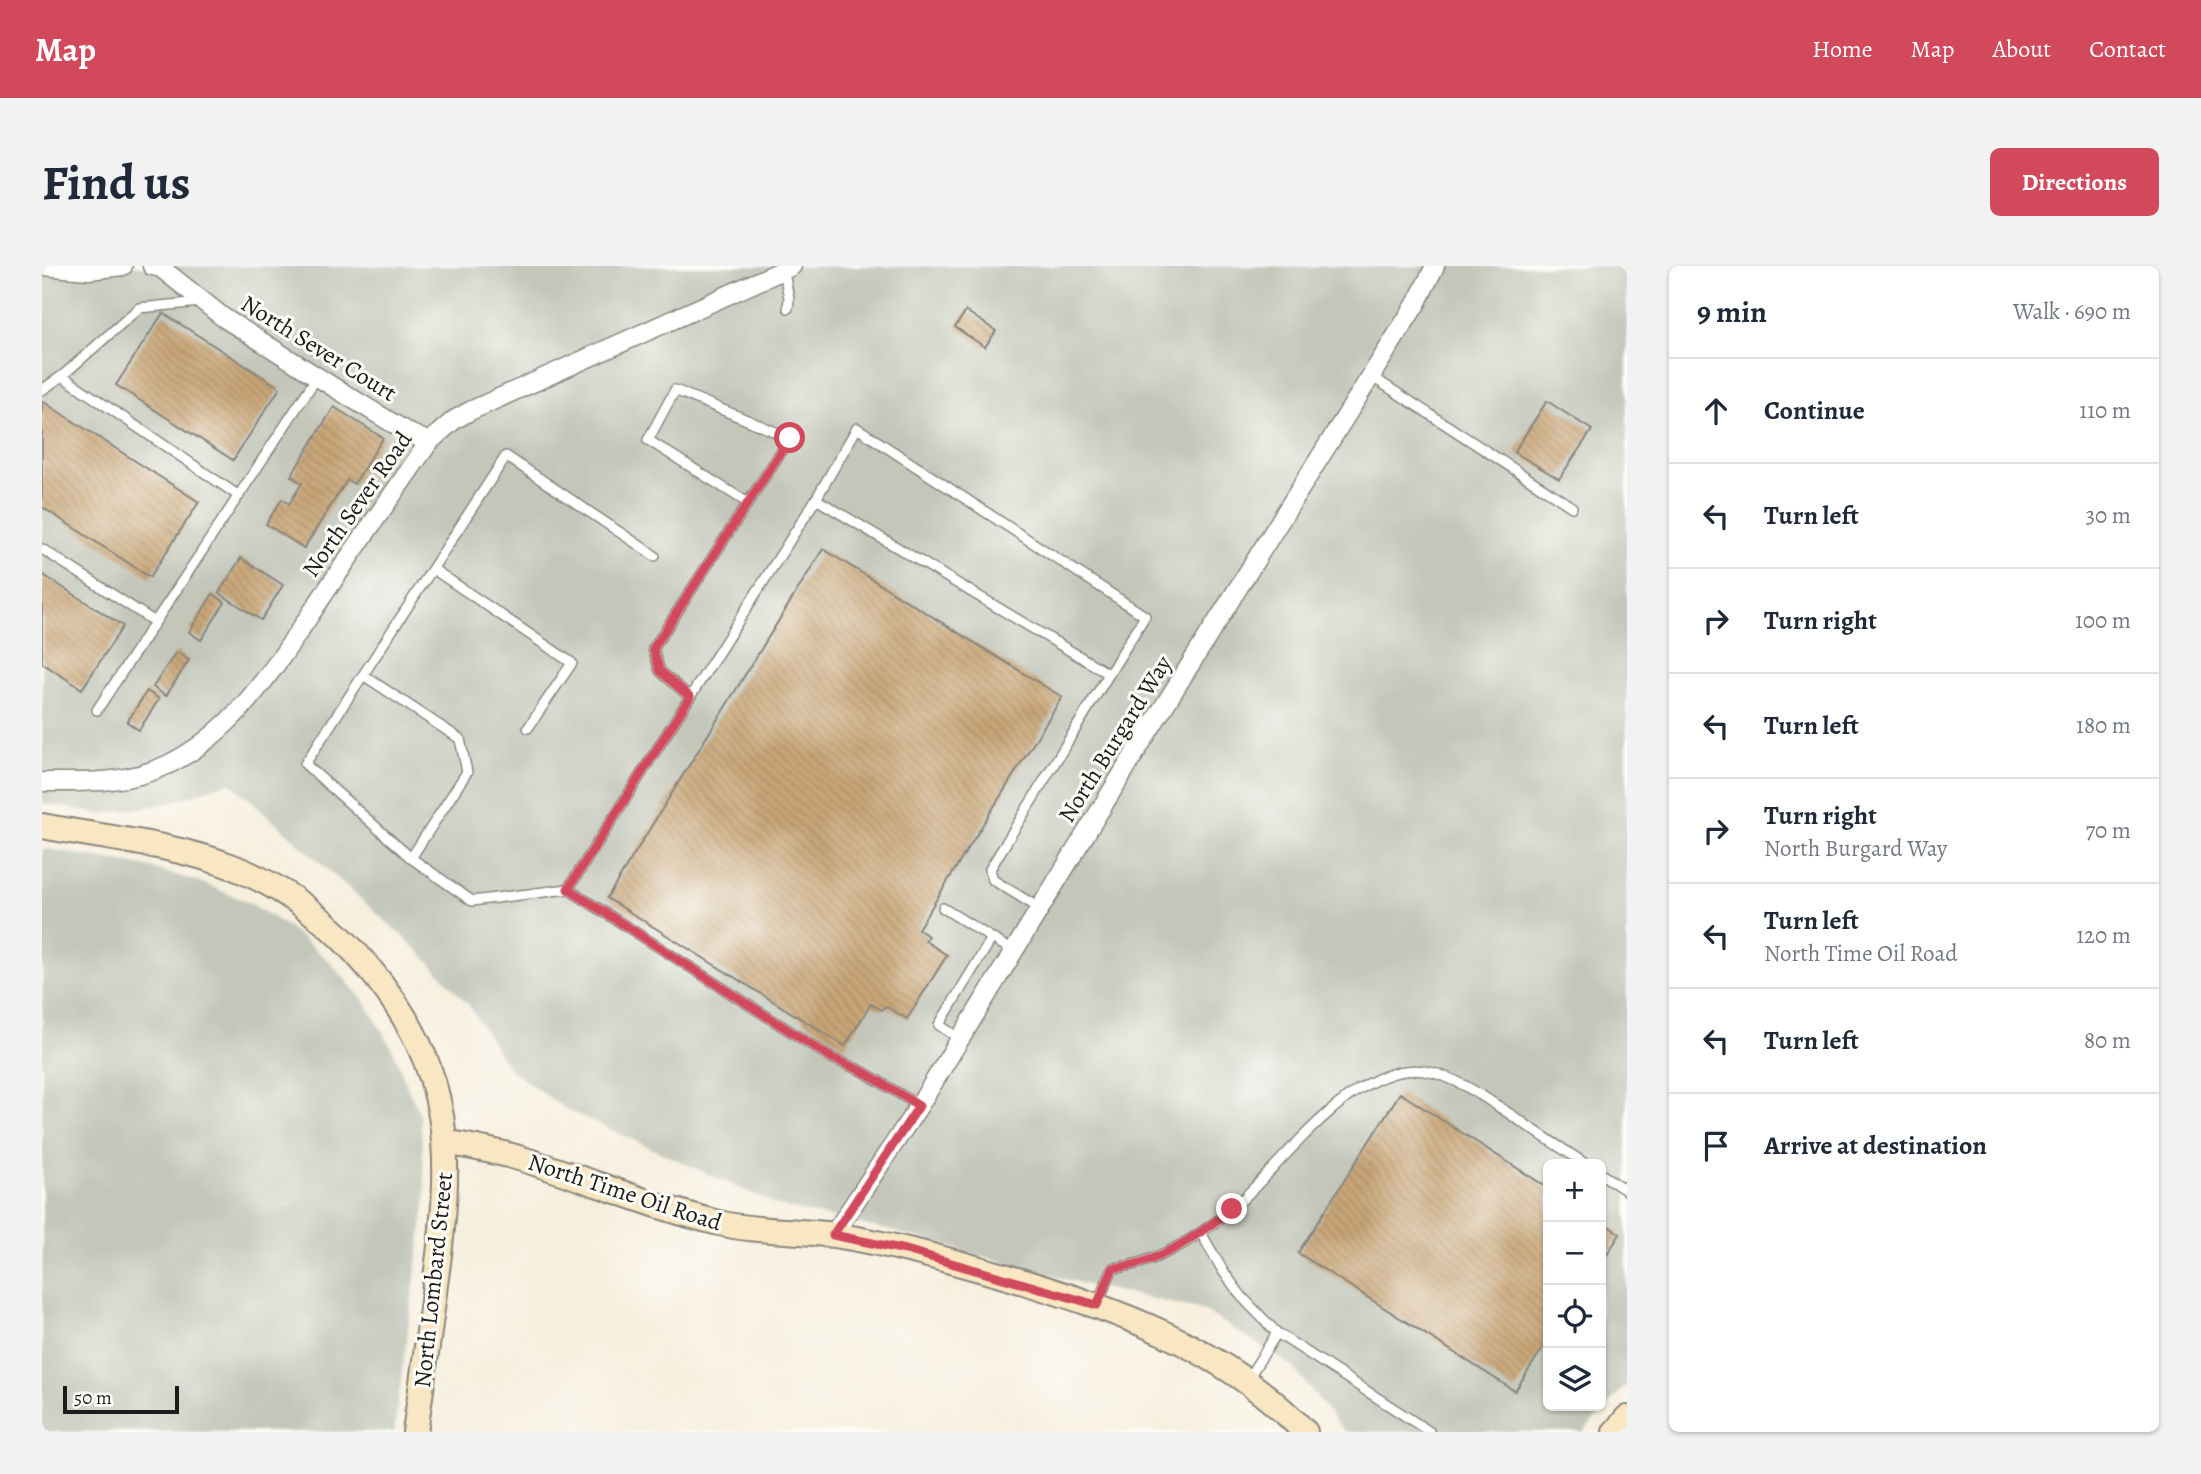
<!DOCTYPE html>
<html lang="en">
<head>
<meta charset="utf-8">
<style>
  :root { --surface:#fff; --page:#f2f2f3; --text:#1f2937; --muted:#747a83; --line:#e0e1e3; --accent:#d1495b }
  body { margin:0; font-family:Alegreya,serif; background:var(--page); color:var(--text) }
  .controls { position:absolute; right:21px; bottom:21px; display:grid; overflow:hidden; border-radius:10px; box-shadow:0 2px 5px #0004 }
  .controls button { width:63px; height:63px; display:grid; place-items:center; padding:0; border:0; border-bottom:2px solid var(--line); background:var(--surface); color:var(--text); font:35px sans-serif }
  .scale { position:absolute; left:21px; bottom:18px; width:116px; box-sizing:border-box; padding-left:7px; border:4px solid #1c1c1c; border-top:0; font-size:19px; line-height:24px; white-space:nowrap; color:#1c1c1c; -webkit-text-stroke:5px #fdfcf7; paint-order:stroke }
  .stop { position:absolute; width:21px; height:21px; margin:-16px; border:5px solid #d1495b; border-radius:50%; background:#fff }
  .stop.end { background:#d1495b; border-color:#fff; box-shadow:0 2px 7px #0008 }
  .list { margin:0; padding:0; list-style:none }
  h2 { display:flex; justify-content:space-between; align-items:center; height:91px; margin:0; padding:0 28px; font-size:30px }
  h2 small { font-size:23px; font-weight:400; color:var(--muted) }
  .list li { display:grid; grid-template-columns:46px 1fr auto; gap:21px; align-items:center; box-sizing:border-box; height:105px; padding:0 28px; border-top:2px solid var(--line) }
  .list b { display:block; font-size:26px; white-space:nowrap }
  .list p { margin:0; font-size:23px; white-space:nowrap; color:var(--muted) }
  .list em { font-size:23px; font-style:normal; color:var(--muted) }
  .icon { flex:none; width:38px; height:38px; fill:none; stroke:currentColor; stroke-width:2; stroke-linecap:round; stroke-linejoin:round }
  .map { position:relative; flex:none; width:1585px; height:1166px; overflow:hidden; border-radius:10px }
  header { display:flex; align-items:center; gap:42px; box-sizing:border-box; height:98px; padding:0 35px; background:var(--accent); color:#fff }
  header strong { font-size:33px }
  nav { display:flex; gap:38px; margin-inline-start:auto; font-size:24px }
  .intro { display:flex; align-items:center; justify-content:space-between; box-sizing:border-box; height:168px; padding:0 42px }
  h1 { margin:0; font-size:49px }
  .button { padding:18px 32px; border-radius:10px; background:var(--accent); color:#fff; font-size:24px; font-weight:700 }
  main { display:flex; gap:42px; padding:0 42px }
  aside { flex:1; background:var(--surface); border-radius:10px; box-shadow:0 2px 5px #0004 }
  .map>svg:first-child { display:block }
  .industrial { fill:#c3c6b9; fill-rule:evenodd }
  .building { fill:url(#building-back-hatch) }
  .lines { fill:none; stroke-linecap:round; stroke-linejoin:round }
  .lane-casing { stroke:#89867d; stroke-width:12 }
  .street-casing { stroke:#89867d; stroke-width:21 }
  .secondary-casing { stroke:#89867d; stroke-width:28 }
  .lane { stroke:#fff; stroke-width:9 }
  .street { stroke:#fff; stroke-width:18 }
  .secondary { stroke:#f9e7c3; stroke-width:24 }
  .route { stroke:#d1495b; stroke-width:9 }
  .labels { text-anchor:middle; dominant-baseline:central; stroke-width:6; stroke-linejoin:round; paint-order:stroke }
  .street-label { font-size:24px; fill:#1c1c1c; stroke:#fdfcf7 }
</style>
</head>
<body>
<header>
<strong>Map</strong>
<nav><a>Home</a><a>Map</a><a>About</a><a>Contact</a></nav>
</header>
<div class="intro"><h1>Find us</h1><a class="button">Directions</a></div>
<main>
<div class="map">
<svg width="1585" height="1166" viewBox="0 0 1585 1166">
  <defs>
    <pattern id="building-back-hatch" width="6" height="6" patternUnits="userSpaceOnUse" patternTransform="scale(1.75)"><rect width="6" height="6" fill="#c8a577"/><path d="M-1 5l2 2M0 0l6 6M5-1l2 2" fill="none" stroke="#ab8d66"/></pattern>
  </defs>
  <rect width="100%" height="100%" fill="#fdfcf7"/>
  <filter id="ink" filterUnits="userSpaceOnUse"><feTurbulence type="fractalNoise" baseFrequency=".0143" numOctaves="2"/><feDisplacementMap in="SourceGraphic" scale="14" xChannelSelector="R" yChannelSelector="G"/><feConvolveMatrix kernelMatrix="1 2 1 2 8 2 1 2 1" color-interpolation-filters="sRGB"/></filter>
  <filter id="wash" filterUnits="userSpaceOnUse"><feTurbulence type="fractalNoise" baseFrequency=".00686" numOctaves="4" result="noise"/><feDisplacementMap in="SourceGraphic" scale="28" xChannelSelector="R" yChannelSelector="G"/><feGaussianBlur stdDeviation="1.57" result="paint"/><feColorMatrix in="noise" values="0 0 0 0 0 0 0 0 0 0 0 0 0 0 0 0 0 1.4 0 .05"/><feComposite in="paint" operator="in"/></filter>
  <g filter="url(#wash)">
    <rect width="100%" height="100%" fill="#f6efde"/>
    <g class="industrial">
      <path d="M0,0H1585V1118L1541,1166H1303L1250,1100L1161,1044L1037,1017L850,965L737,940L525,844L467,803L426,738L377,685L188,516L123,538L58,548L0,537ZM1506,898H1559V1140H1506Z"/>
      <path d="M0,582L102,600L158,616L208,637L246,661L286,694L324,737L351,784L366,823L378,848L384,932L352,1166H0Z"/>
    </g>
    <g id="blocks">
      <g class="building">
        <path d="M924,45L954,65L943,81L913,61Z"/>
        <path d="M121,47L238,122L191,194L74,119Z"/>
        <path d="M0,135L157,236L108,311L0,241Z"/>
        <path d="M1505,135L1550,164L1517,213L1472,186Z"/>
        <path d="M292,141L341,172L312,218L305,214L262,282L224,258L240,233L247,238L260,217L249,210Z"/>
        <path d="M781,283L1020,431L876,663L886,670L883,675L905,689L865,753L843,740L840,744L829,738L803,780L565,632Z"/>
        <path d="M199,292L241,319L219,354L177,327Z"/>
        <path d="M0,308L81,360L40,423L0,397Z"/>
        <path d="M171,328L183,336L159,374L147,366Z"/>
        <path d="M134,386L147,394L124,430L111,421Z"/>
        <path d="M105,425L117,433L97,464L85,456Z"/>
        <path d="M1358,827L1506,922V1074L1473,1125L1256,987Z"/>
        <path d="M1559,955L1578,968L1559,998Z"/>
      </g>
    </g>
  </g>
  <g filter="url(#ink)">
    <use href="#blocks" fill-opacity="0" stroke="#89867d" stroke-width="2"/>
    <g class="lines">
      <defs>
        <g id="lane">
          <path d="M741,2L747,32L746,42"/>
          <path d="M20,110L97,42L159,36"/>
          <path d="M1329,110L1530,241"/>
          <path d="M0,124L20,110L197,230"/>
          <path d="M774,233L815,162L1103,350L1067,408"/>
          <path d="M0,283L113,356"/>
          <path d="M613,290L464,190L263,498L369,592L430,635L526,623L790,792L822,806L877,840"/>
          <path d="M391,303L530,397L486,462"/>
          <path d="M321,409L418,473L425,506L369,592"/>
          <path d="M648,431L618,405L611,383L748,172L633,124L606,174L706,237"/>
          <path d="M55,444L275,111"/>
          <path d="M526,623L774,233L1067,408L948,603L951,614L997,642"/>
          <path d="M901,642L971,685"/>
          <path d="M918,773L897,759L950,672"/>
          <path d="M1559,908L1585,925"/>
          <path d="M1159,967L1181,1005L1200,1031L1235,1067L1388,1166"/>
          <path d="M1055,1037L1071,1002C1114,999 1157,970 1189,944C1239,902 1314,789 1388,806C1418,813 1443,832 1468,848C1493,865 1519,882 1544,898"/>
          <path d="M1205,1114L1235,1067"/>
        </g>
        <g id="street">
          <path d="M1,0L46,4L81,0"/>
          <path d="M110,0L119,2L182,52L293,122L365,166L387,176"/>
          <path d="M0,516C43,516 85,518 125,499C197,465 241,388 284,325C318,275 352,226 387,176L412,154L428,145L750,0"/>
          <path d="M791,969L877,840L1109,461L1374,38L1393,0"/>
        </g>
        <g id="secondary">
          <path d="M0,560C63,572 131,578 191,601C245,622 289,657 326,701C414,806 411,891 393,1019C387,1068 380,1117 373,1166"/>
          <path d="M403,876C429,881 455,885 480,893C546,913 610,941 677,957C714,966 754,964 792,969C850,978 906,994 962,1010C1075,1044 1179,1079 1263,1166"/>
          <path d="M1573,1166L1585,1152"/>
        </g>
      </defs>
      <use href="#lane" class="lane-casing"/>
      <use href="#street" class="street-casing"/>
      <use href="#secondary" class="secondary-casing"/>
      <use href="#lane" class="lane"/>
      <use href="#street" class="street"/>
      <use href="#secondary" class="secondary"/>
    </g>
  </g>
  <g class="lines" filter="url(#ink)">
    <path class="route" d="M748,172L611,383L618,405L648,431L526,623L790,792L822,806L877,840L791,969L864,984L1055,1039L1071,1002C1116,999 1156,969 1190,943"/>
  </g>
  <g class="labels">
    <g class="street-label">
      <text transform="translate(277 82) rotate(32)">North Sever Court</text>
      <text transform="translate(315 238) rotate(-55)">North Sever Road</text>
      <text transform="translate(1073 473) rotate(-58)">North Burgard Way</text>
      <text transform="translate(583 926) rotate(18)">North Time Oil Road</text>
      <text transform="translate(391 1014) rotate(-84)">North Lombard Street</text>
    </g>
  </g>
</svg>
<div class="controls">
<button>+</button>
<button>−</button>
<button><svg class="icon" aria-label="locate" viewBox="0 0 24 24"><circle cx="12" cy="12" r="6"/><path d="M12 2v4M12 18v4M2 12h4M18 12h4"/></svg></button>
<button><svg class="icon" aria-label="layers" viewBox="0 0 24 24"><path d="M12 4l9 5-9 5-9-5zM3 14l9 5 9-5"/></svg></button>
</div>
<div class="scale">50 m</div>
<div class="stop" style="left:748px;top:172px"></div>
<div class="stop end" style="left:1190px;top:943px"></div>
</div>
<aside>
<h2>9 min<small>Walk · 690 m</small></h2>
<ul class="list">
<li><svg class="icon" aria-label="ahead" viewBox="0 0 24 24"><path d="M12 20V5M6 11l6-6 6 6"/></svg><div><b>Continue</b></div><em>110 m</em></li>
<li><svg class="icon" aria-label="left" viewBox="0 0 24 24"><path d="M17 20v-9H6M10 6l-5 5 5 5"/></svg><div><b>Turn left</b></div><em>30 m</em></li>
<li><svg class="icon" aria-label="right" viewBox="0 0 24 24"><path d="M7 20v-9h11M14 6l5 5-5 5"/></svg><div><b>Turn right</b></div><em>100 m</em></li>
<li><svg class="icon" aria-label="left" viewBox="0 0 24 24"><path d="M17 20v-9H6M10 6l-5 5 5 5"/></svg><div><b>Turn left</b></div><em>180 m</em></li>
<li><svg class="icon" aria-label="right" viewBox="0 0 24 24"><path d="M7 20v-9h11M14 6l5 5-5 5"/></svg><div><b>Turn right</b><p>North Burgard Way</p></div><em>70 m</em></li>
<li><svg class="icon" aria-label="left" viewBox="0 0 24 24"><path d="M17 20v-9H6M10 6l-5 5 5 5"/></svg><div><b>Turn left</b><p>North Time Oil Road</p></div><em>120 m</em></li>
<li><svg class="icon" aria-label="left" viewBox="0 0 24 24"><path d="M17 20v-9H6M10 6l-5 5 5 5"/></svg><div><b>Turn left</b></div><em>80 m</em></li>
<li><svg class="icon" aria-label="arrive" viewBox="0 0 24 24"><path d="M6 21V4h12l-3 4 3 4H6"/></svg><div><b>Arrive at destination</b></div></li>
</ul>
</aside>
</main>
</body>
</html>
